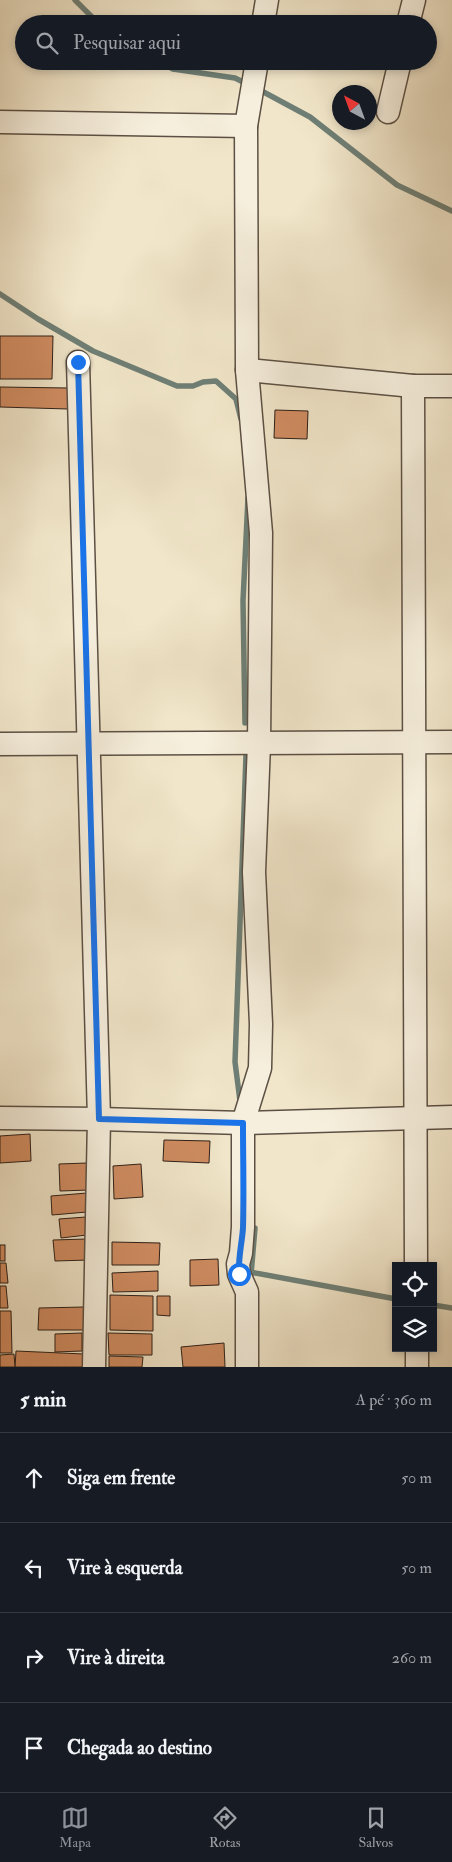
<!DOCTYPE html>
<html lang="pt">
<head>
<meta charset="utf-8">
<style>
  :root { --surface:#171b24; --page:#242831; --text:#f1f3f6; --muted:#9ea1a6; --line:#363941; --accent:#8c9099 }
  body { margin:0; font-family:"IM FELL Double Pica",serif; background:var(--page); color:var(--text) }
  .controls { position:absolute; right:15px; bottom:15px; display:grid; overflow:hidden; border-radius:0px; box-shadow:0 2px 8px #0003 }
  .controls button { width:45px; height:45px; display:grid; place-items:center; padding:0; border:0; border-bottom:1px solid var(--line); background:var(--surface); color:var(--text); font:25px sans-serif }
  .compass { position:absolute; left:332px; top:85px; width:45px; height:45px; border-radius:50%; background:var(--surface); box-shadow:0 2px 8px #0003; rotate:319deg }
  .stop { position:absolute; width:15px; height:15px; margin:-11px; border:4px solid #1a73e8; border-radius:50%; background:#fff }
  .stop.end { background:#1a73e8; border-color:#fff; box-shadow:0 1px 5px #0008 }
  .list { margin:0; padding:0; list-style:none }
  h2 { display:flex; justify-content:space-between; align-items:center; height:65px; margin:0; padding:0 20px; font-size:21px }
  h2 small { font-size:16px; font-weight:400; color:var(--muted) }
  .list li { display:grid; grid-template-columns:32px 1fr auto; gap:15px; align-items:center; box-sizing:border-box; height:90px; padding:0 20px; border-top:1px solid var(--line) }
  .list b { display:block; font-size:19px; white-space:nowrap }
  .list em { font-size:16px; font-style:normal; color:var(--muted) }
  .icon { flex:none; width:28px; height:28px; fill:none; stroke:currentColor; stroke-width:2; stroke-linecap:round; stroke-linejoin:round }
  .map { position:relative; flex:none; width:452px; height:1367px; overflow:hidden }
  .search { position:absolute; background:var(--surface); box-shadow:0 2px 8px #0003; left:15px; right:15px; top:15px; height:55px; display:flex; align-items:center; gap:12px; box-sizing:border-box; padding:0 18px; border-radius:28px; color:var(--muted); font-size:19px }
  .sheet { height:425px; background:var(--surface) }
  nav { display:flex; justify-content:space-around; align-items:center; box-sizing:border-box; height:70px; border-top:1px solid var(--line); background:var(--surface); font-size:14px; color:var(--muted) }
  nav a { display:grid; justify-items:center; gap:2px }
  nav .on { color:var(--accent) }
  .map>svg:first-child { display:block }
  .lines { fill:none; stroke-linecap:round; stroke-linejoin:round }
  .stream { stroke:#6e7f76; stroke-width:5.5 }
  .building { fill:#d08c61; stroke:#2b1e17 }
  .minor-casing { stroke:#5c5044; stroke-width:25 }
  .minor { stroke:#f6efdd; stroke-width:22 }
  .route { stroke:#1a73e8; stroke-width:6 }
</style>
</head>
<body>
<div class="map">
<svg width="452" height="1367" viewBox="0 0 452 1367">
  <rect width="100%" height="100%" fill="#f1e6ca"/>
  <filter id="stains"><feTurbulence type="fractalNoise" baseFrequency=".004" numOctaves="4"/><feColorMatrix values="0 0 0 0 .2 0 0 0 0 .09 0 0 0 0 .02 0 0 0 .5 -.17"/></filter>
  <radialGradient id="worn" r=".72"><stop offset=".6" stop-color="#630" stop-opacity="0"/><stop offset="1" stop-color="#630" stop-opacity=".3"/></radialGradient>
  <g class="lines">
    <g class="stream">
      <path d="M75,0L99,24"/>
      <path d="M159,61L173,69L235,78L247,84"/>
      <path d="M258,89L310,117L397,185L452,211"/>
      <path d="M0,294L38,319L93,351L177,386H193L203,382L216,381L236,399L241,419"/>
      <path d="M245,723L243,601L248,498"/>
      <path d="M240,1101L235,1062L246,755"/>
      <path d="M250,1272L396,1299"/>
      <path d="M251,1275L255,1228"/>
      <path d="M433,1305L452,1308"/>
    </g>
  </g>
  <g class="building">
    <path d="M0,336H53L52,379H0Z"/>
    <path d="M0,387L68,388V409L0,407Z"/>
    <path d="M275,410L308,411L307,439L274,438Z"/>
    <path d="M30,1134L31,1161L0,1163V1136Z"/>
    <path d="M164,1140L210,1141L209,1163L163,1161Z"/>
    <path d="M87,1163L89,1190L60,1191L59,1164Z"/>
    <path d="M141,1164L143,1197L114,1199L113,1166Z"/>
    <path d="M87,1193V1212L52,1215L51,1196Z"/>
    <path d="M86,1217L87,1235L61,1238L59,1219Z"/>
    <path d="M87,1239L89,1260L55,1261L53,1240Z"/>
    <path d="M112,1242L160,1243L159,1265H112Z"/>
    <rect x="0" y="1245" width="5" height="16"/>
    <path d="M218,1259L219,1285L190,1286V1260Z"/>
    <path d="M0,1263H6L8,1283H0Z"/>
    <path d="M158,1271V1291L113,1292L112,1273Z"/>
    <path d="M0,1286H6L8,1308H0Z"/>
    <path d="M110,1295L153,1296V1331L110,1330Z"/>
    <path d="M157,1296H170V1316L157,1315Z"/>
    <path d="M84,1307V1330H38L39,1308Z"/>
    <path d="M0,1311H11L12,1353H0Z"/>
    <path d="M82,1333V1351L55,1352V1334Z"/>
    <path d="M108,1333L152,1334V1355H109Z"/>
    <path d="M224,1343L225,1367H183L181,1347Z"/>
    <path d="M16,1351L84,1354L83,1367H15Z"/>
    <path d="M14,1354L15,1367H0V1355Z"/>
    <path d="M109,1356L143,1357L142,1367H109Z"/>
  </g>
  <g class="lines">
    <defs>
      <g id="minor">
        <path d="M263,24L267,0"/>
        <path d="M408,24L414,0"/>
        <path d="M388,112L400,61"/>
        <path d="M0,122L246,126"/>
        <path d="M78,362L99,1119L94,1367"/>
        <path d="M247,370L413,386H452"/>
        <path d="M413,386L416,1266"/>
        <path d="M0,744L452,742"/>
        <path d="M0,1118L99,1119L243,1123L452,1117"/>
        <path d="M417,1348V1367"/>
        <path d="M247,1367V1292L239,1274L238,1264L241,1253L243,1227V1123L260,1068L261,1024L254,872L259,744L261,533L247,370L246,126L257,61"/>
      </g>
    </defs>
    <use href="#minor" class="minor-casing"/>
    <use href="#minor" class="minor"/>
  </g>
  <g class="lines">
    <path class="route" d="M78,362L99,1119L243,1123C243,1158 244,1193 243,1228C242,1243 238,1258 239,1274"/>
  </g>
  <rect width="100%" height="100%" filter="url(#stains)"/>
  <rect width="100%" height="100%" fill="url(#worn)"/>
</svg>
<div class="controls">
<button><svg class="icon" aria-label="locate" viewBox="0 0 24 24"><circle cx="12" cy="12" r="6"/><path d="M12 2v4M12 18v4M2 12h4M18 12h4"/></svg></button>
<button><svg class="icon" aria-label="layers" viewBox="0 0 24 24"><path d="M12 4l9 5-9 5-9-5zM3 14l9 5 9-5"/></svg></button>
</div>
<svg class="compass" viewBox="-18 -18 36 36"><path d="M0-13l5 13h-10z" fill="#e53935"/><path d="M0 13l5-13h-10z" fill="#9ea1a6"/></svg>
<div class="stop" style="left:239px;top:1274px"></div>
<div class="stop end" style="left:78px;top:362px"></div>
<div class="search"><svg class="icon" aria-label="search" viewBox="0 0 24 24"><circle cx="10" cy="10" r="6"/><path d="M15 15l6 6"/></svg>Pesquisar aqui</div>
</div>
<section class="sheet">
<h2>5 min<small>A pé · 360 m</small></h2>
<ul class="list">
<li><svg class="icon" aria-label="ahead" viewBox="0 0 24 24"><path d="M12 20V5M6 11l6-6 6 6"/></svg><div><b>Siga em frente</b></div><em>50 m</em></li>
<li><svg class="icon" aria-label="left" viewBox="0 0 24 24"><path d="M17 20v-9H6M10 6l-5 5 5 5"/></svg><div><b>Vire à esquerda</b></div><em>50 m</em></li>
<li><svg class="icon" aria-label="right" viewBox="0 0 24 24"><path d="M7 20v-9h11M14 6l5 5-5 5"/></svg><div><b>Vire à direita</b></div><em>260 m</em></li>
<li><svg class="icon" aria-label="arrive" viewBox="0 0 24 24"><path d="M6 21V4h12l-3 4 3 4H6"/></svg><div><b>Chegada ao destino</b></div></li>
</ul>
</section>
<nav>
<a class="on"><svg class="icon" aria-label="map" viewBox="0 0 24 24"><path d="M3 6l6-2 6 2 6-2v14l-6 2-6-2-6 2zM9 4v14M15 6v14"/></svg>Mapa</a>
<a><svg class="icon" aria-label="directions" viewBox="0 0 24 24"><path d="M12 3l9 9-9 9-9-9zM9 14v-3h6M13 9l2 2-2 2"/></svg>Rotas</a>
<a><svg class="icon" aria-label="saved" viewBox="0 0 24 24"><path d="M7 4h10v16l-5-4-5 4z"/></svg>Salvos</a>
</nav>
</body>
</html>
